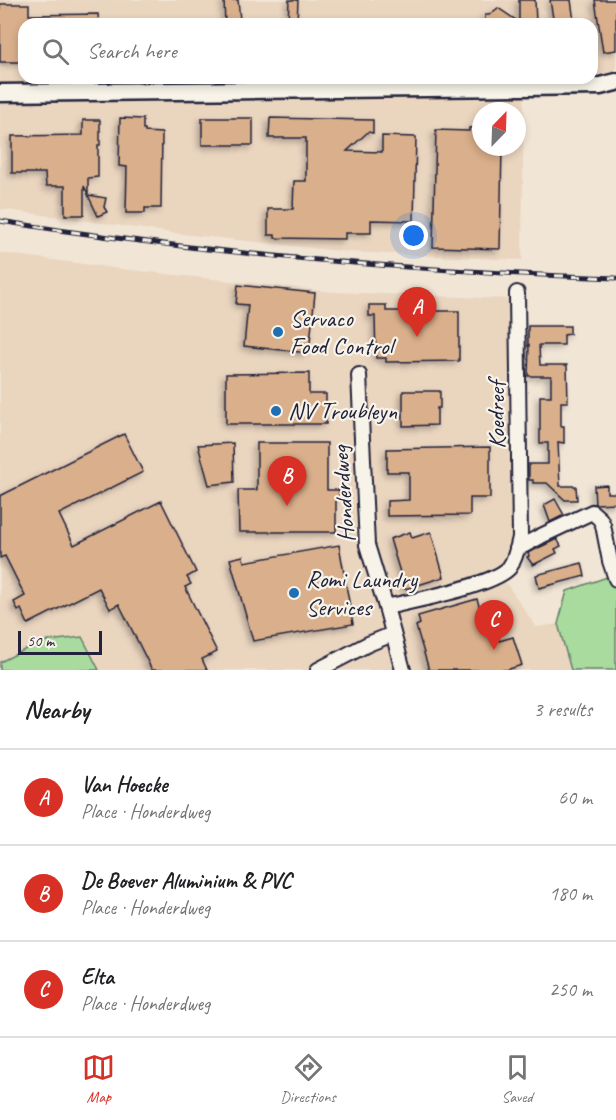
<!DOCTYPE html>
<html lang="en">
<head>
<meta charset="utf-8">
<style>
  :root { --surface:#fff; --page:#f2f2f2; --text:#202124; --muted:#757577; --line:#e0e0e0; --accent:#d93025 }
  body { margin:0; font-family:Caveat,sans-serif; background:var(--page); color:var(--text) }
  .compass { position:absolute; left:472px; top:102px; width:54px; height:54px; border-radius:50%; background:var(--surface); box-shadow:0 3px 9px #0003; rotate:23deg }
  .scale { position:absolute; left:18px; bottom:15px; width:84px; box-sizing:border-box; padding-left:6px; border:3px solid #22223b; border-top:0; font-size:16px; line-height:21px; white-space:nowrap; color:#22223b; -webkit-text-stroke:4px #f7f3e8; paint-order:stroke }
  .you { position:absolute; left:414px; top:236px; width:21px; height:21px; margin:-15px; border:4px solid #fff; border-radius:50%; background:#1a73e8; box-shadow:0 0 0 9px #1a73e833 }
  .badge { display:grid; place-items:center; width:39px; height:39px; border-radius:50%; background:var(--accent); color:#fff; font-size:20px; font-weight:700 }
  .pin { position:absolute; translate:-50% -50px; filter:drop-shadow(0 2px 3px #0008) }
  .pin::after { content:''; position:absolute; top:32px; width:21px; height:18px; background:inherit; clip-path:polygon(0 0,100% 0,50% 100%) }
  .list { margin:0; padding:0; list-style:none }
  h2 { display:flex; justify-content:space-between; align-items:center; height:78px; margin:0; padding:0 24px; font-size:26px }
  h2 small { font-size:20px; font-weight:400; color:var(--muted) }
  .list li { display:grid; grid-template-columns:39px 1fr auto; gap:18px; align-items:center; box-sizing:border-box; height:96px; padding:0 24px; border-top:2px solid var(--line) }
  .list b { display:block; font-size:22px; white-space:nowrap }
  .list p { margin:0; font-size:20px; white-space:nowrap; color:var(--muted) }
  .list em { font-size:20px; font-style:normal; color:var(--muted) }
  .icon { flex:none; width:33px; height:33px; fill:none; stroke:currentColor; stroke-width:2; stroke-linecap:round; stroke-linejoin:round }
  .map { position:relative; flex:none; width:616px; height:670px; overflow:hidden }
  .search { position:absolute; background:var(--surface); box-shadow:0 3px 9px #0003; left:18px; right:18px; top:18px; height:66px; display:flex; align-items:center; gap:15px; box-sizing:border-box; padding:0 21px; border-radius:18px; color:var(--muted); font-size:22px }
  .sheet { height:366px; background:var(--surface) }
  nav { display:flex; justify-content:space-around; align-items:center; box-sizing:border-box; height:84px; border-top:2px solid var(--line); background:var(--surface); font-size:16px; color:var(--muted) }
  nav a { display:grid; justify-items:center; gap:3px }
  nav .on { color:var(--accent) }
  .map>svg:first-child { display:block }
  .built { fill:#ead5bf; fill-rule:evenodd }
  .green { fill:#a8db9d; stroke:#657e6c; stroke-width:1.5 }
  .building { fill:#daaf8b; stroke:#22223b; stroke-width:1.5; filter:url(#shadow) }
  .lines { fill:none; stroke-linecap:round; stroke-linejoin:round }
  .minor-casing { stroke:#22223b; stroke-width:18 }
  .tertiary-casing { stroke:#22223b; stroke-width:21 }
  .minor { stroke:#f7f3e8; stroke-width:14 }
  .tertiary { stroke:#f7f3e8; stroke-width:16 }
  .rail-casing { stroke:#22223b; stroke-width:5 }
  .rail { stroke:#f7f3e8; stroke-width:3; stroke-dasharray:9; stroke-linecap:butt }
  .poi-dot { fill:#1f6fb2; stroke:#f7f3e8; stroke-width:2 }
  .labels { text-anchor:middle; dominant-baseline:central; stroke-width:4.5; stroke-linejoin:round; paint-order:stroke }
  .poi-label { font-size:24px; fill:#22223b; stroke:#f7f3e8; text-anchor:start }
  .street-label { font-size:24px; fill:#22223b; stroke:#f7f3e8 }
</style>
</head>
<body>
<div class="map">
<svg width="616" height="670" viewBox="0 0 616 670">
  <defs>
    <filter id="shadow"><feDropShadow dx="-3" dy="3" stdDeviation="3" flood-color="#0004"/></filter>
  </defs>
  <rect width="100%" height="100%" fill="#f1e5d5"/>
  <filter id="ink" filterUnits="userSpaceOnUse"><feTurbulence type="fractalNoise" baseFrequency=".0167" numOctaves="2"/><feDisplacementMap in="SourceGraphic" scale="12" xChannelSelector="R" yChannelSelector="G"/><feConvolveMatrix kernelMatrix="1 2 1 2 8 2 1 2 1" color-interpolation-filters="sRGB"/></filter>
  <g filter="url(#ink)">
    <g class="built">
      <path d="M0,0H616V71L601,74H592V24H24V78H524L522,260L348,252L173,233L0,209ZM481,111H517V147H481Z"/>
      <path d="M0,253L121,269L332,292L512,299L513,539L506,562L498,571L536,627L558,624L571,670H0Z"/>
    </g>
    <g class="green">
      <path d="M610,576L616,591V670H571L558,624L567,591Z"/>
      <path d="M82,637L99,670H0V662L40,642Z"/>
    </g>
    <g class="building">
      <path d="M224,0H238L240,20L238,19V24H225Z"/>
      <path d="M289,0H298L297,24H288Z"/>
      <path d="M519,0H535L536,24H485V15H489L498,8L519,22Z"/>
      <path d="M550,0H571L574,21L565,22V24H554Z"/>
      <path d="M595,0H616V50L603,52Z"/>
      <path d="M0,4H29V15L98,14L99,24H24V62H0Z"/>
      <path d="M120,118L143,119V129H145V132L162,133L161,208H145V213H126L127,167L119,166Z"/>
      <rect x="202" y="118" width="51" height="27"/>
      <path d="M270,118L373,120V133L368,132L347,151L382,152V136L416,137L414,221L371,220V233H345V239L275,238V235H268V209H293L294,181H306V138H269Z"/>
      <path d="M83,120H100V145H98V177L88,178V194L84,186V215H65V186H46L45,173H12V136L83,135Z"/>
      <path d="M478,127V131H481V147H502L500,249L433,247L436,130L469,131V128Z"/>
      <path d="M88,195L106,198L104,207L107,212L98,216Z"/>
      <path d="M238,285L315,293L309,353L244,346L248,305L236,304Z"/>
      <path d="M369,305H386V311H459V361L386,362V358H376L375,316H369Z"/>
      <path d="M528,326H570V334L564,335V345H539L540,365H567L568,402H561V426H564V443L558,442L560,486H576L577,500H565L547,483H533V480H529V464H548V443H540V396H551V376H528L529,345L528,346Z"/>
      <path d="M309,373V394H326V424H226V374Z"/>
      <path d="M403,391H440V408H437V425L403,426Z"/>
      <path d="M124,434L143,472L59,514L74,545L161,501L196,572L187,577L191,584L185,587L217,652L202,659L207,670H152L119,604L110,609L99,588L28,624L21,609L18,611L14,602L25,596L5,556L0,558V496Z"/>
      <path d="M233,443L234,482L209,485L198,445Z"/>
      <path d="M257,443H327V490H339V498H336V532H239L238,490H257Z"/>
      <path d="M490,447V498H470V515L387,516V501L409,500V472H387V449Z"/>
      <path d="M607,485V493H616V503L595,504L594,486Z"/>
      <path d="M555,499L564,515L550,522L544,505Z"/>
      <path d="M410,532L412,538L431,532L444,577L405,589L390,539Z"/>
      <path d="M557,539L561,546L555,549L557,553L533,565L527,557L529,556L528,553Z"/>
      <path d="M339,545L353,624L253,641L230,559L243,556L244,562Z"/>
      <path d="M582,563L585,576L539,588L536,575Z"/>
      <path d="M477,599L483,618L491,615L499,641L513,637L522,665L506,670H429L416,626L420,624L418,616Z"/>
    </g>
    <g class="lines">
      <defs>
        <g id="minor">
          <path d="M359,375L367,545L386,607"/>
          <path d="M517,549L541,536L592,512L600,519L603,525L610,561L616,579"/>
          <path d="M318,670L368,644L393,634"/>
          <path d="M403,670L386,607C413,601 492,586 509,568C515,560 518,547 520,537L517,293"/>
        </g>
        <path id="tertiary" d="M0,93L600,86L616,82"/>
      </defs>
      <use href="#minor" class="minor-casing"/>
      <use href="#tertiary" class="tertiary-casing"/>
      <use href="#minor" class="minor"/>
      <use href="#tertiary" class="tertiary"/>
      <defs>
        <path id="rail" d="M0,221C205,254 409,271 616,278"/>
      </defs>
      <use href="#rail" class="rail-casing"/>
      <use href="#rail" class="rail"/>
    </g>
  </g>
  <g class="poi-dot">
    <circle cx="278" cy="332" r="6"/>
    <circle cx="276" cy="411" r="6"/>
    <circle cx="294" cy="593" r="6"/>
  </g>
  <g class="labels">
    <g class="poi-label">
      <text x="290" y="318">Servaco<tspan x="290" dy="28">Food Control</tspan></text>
      <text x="288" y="411">NV Troubleyn</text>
      <text x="306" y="579">Romi Laundry<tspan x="306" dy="28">Services</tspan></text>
    </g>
    <g class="street-label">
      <text transform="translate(496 415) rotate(-90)">Koedreef</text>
      <text transform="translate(343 494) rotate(-94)">Honderdweg</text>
    </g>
  </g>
</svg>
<svg class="compass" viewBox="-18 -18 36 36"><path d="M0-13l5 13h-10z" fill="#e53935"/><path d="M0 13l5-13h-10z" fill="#757577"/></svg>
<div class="scale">50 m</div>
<div class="you"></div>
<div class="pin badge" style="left:417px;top:337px">A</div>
<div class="pin badge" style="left:287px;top:506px">B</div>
<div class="pin badge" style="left:494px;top:650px">C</div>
<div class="search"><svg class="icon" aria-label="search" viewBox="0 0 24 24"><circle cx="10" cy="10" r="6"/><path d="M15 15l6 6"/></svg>Search here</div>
</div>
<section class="sheet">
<h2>Nearby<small>3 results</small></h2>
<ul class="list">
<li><span class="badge">A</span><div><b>Van Hoecke</b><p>Place · Honderdweg</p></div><em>60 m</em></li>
<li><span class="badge">B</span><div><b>De Boever Aluminium &amp; PVC</b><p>Place · Honderdweg</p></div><em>180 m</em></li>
<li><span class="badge">C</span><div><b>Elta</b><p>Place · Honderdweg</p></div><em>250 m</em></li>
</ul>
</section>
<nav>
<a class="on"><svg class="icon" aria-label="map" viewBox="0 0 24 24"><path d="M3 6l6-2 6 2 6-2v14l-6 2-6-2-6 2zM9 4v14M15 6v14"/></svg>Map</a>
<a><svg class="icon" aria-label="directions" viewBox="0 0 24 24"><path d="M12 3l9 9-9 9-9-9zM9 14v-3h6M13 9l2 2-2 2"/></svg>Directions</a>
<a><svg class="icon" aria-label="saved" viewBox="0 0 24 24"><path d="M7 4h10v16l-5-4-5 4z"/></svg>Saved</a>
</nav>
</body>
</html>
